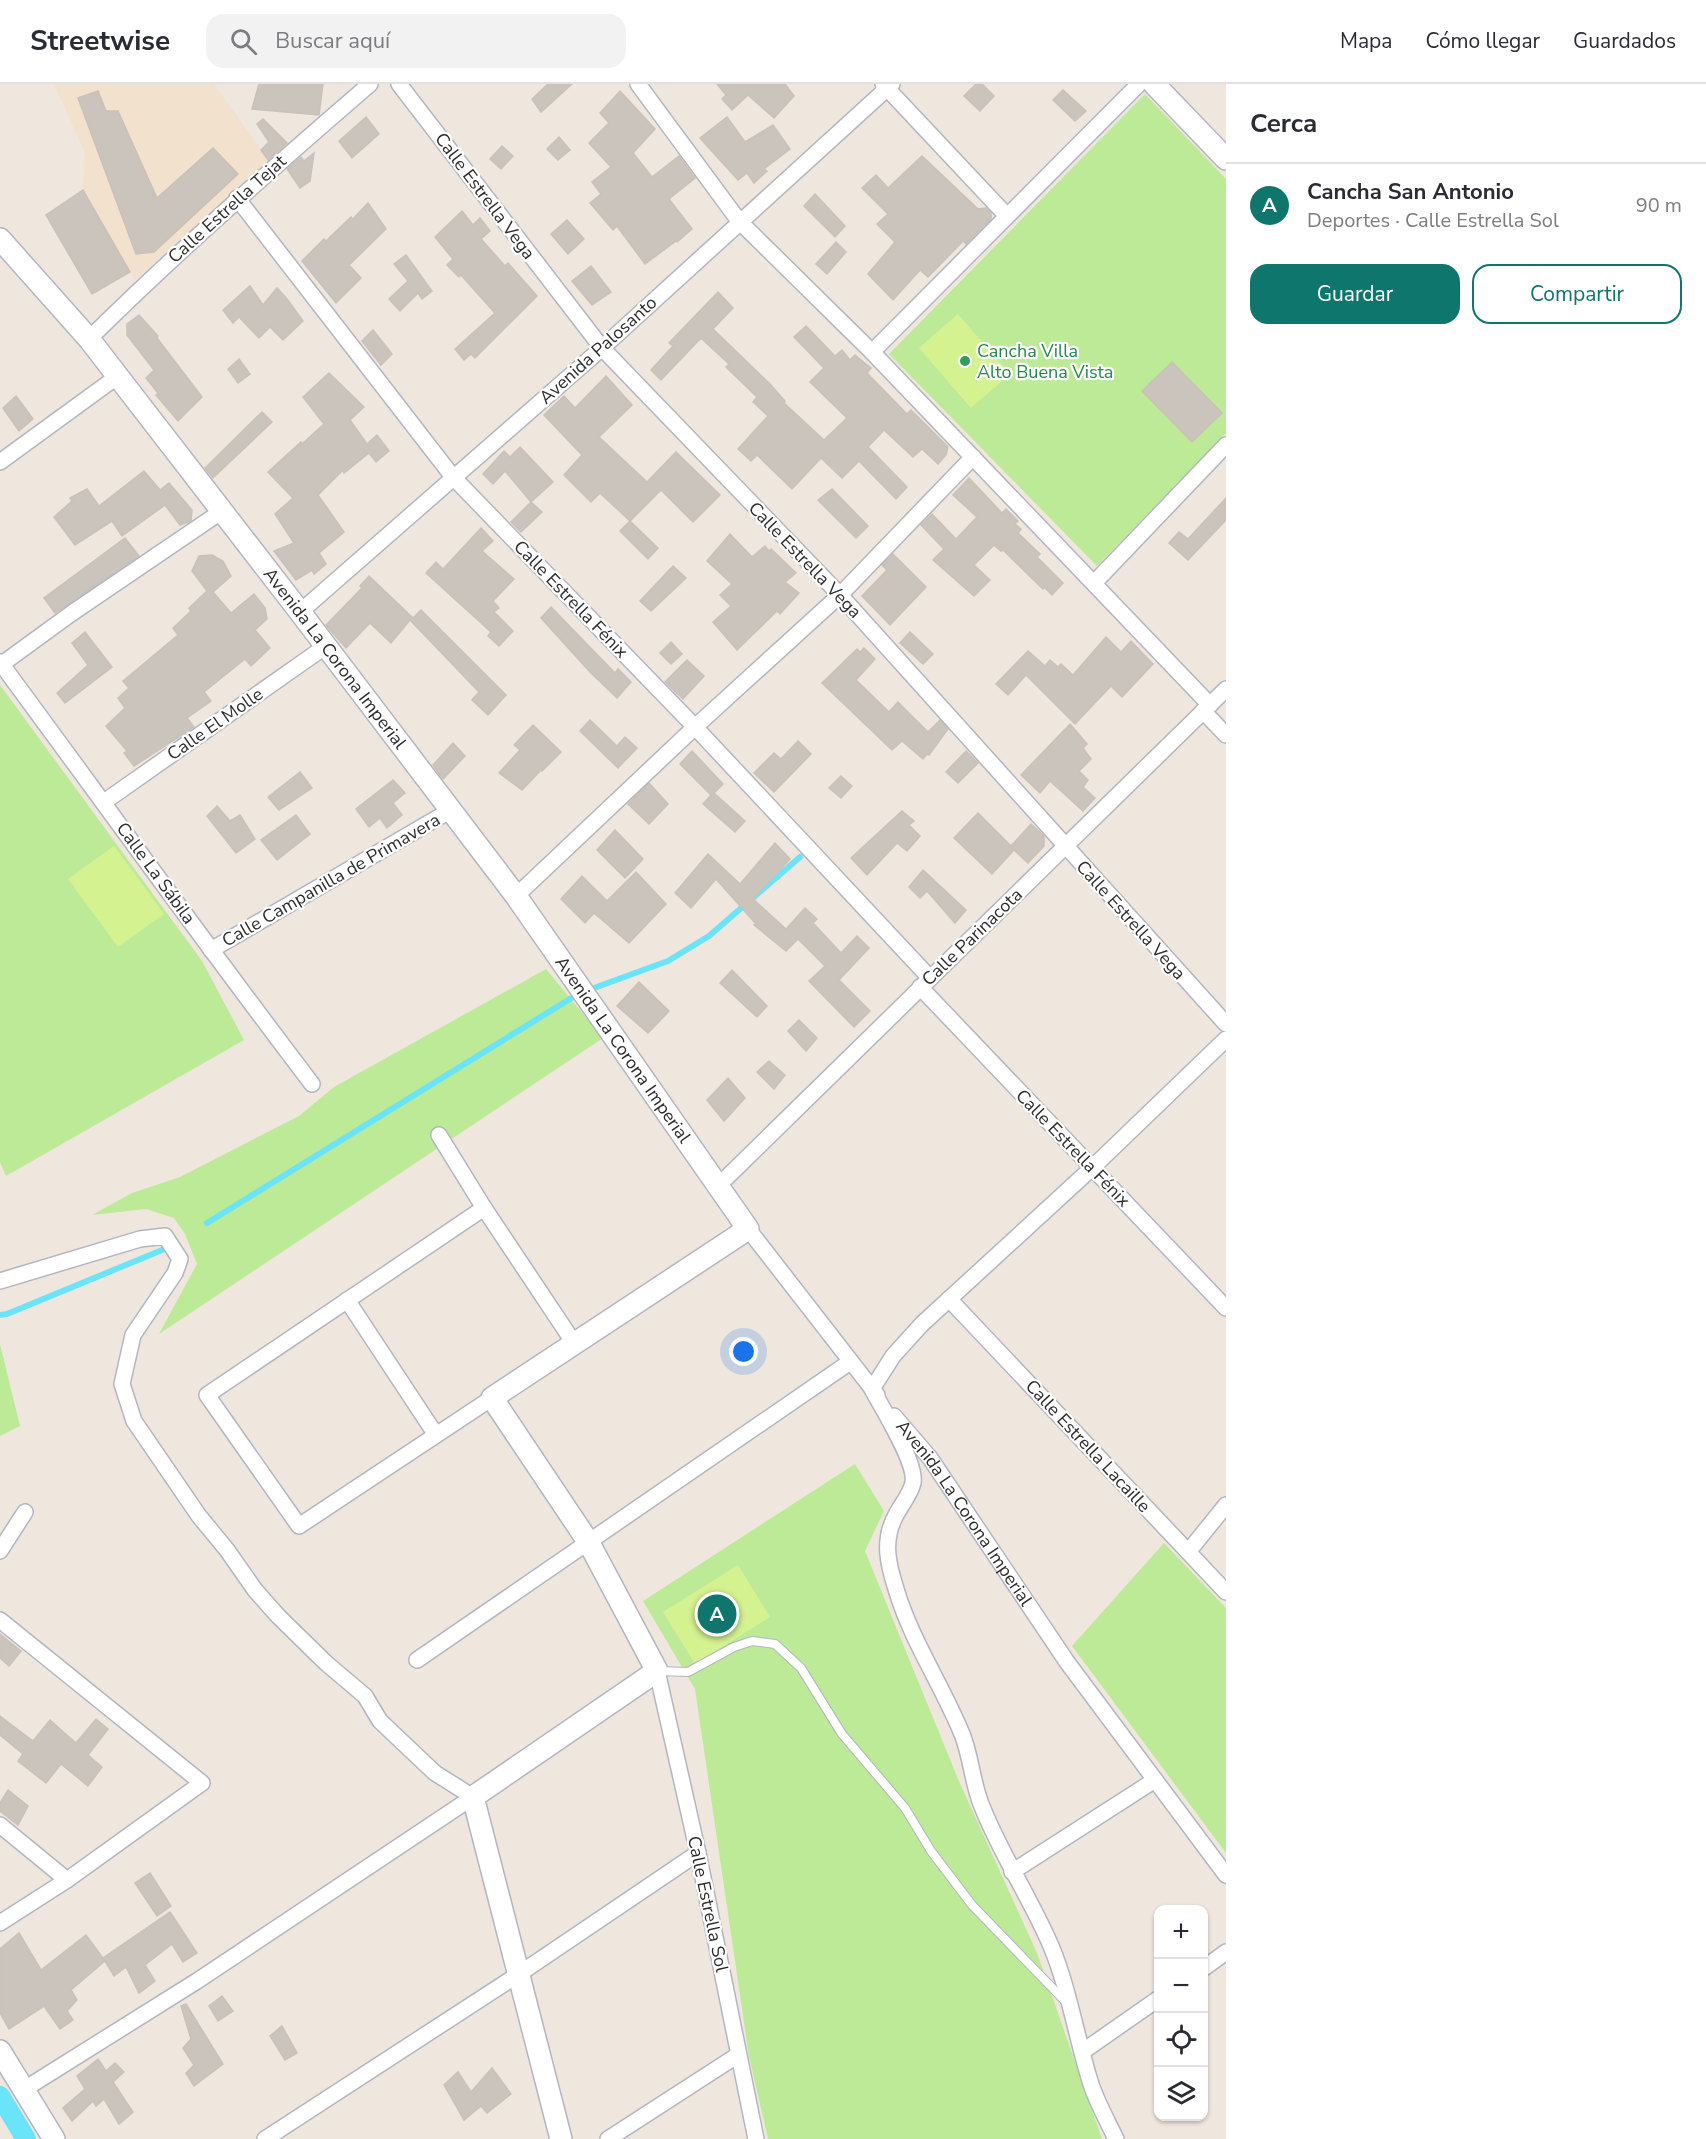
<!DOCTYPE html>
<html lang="es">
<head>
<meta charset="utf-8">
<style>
  :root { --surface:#fff; --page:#f2f2f3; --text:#2b2b33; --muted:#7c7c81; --line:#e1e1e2; --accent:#0f766e }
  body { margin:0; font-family:"Nunito Sans",sans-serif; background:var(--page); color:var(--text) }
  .controls { position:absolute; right:18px; bottom:18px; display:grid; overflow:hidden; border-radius:12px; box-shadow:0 2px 4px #0004 }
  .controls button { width:54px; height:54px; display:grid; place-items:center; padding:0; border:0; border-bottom:2px solid var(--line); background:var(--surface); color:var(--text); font:30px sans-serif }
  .you { position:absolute; left:744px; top:1268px; width:21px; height:21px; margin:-15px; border:4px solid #fff; border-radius:50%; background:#1a73e8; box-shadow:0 0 0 9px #1a73e833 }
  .badge { display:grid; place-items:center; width:39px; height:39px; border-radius:50%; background:var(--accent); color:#fff; font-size:20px; font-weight:700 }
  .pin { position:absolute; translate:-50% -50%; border:3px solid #fff; box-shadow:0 2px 6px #0006 }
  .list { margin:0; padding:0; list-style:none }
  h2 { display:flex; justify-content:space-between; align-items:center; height:78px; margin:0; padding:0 24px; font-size:26px }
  h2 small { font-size:20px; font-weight:400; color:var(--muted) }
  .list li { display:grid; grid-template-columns:39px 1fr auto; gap:18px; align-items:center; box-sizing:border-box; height:84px; padding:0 24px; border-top:2px solid var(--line) }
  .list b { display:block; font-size:22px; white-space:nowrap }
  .list p { margin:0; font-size:20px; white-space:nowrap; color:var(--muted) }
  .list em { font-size:20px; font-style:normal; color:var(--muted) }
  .actions { display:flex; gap:12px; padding:18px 24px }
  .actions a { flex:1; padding:14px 0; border:2px solid var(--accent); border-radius:18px; text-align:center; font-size:21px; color:var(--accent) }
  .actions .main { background:var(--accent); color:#fff }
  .icon { flex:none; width:33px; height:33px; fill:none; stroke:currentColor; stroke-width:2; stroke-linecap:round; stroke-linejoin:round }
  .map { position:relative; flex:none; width:1226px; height:2055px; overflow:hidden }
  header { display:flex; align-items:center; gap:36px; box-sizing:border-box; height:84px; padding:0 30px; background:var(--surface); border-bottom:2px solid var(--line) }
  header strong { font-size:28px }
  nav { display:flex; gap:33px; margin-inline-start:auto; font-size:21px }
  .search { width:420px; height:54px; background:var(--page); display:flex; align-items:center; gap:15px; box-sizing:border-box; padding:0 21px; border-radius:18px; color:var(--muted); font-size:22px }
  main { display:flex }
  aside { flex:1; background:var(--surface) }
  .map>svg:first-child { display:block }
  .education { fill:#f2e1cc }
  .green { fill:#bdea96 }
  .pitch { fill:#d5f291 }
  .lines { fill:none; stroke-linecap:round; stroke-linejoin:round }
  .stream { stroke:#69e4f9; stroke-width:6 }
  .canal { stroke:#69e4f9; stroke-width:20 }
  .building { fill:#cac4bc; stroke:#cbc1b7; stroke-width:1.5 }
  .lane-casing { stroke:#b2b6c1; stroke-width:10 }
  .street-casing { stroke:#b2b6c1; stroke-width:18 }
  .secondary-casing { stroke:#b2b6c1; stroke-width:24 }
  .lane { stroke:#fff; stroke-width:8 }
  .street { stroke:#fff; stroke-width:15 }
  .secondary { stroke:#fff; stroke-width:21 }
  .leisure-dot { fill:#2e9e5b; stroke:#fff; stroke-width:2 }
  .labels { text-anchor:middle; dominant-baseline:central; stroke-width:4.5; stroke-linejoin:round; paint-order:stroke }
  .street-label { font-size:18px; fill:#2c2c2c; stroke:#fff }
  .leisure-label { font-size:18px; fill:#27864d; stroke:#fff; text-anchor:start }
</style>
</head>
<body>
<header>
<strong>Streetwise</strong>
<div class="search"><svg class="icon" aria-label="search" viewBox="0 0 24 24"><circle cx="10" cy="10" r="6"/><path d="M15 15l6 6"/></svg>Buscar aquí</div>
<nav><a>Mapa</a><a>Cómo llegar</a><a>Guardados</a></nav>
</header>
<main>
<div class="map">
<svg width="1226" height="2055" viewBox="0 0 1226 2055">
  <rect width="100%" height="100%" fill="#efe6de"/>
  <path class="education" d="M54,0H214L270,78L135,196L83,106L85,69Z"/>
  <g class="green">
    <path d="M1145,10L1226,95V349L1097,482L889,270Z"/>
    <path d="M0,601L202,877L244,956L6,1092L0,1078Z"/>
    <path d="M546,885L603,954L159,1250L197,1180L185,1150L174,1134L146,1125L92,1131L132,1109L180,1093L299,1032L334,1003Z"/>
    <path d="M0,1260L20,1342L0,1352Z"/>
    <path d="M855,1380L884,1427L865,1467L958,1695L1037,1869L1102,2055H768L749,1972L695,1605L643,1517Z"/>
    <path d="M1164,1459L1226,1524V1769L1072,1562Z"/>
  </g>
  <g class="pitch">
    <path d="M958,230L1010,290L971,324L919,264Z"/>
    <path d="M114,762L164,830L118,863L68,795Z"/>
    <path d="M738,1481L770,1533L695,1580L663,1528Z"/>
  </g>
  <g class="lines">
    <g class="stream">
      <path d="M594,904L668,877L709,852L800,773"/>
      <path d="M207,1139L573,913"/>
      <path d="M0,1231L7,1230L167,1164"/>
    </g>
    <path class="canal" d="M0,2012L26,2055"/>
  </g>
  <g class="building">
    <path d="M259,0H323L319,31L252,25Z"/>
    <path d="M548,0H572L541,28L532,15Z"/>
    <path d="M717,0H785L794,12L774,34L748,11L732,26L722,15L726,11Z"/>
    <path d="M976,0H982L994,12L980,27L964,12Z"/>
    <path d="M1063,6L1086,27L1075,37L1053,16Z"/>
    <path d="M98,7L106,27H118L157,114L213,64L238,90L154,168L136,170L78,14Z"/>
    <path d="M620,7L655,45L633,69L652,93L679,72L695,94L669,115L692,145L677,158L676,157L645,180L617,142L613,146L590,119L601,110L592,98L611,83L589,59L609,39L600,29Z"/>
    <path d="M366,33L379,50L352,74L339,57Z"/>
    <path d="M727,33L745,58L773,41L790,65L764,85L767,87L754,99L747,89L738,96L700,54Z"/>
    <path d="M263,35L287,59L268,76L261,66L269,58L257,40Z"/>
    <path d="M559,53L570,66L558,76L547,65Z"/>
    <path d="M502,62L513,72L501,85L490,75Z"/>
    <path d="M314,69L310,97L300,104L287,85L301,73L304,77Z"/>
    <path d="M922,72L978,125L986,124L991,129V135L966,160L963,157L928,193L920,186L893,216L868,190L895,158L877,140L888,130L862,104L876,91L888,104Z"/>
    <path d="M83,106L130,188L92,210L46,131Z"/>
    <path d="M815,110L845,142L835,153L804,122Z"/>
    <path d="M368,119L386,145L349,181L361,194L336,219L302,177L324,155L326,157L351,133L353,135Z"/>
    <path d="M462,127L473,141L480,134L490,147L481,155L505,182L508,179L537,212L475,274L471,270L464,276L455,265L495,229L461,191L459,193L447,181L453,175L435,153Z"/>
    <path d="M567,136L584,155L568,170L551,150Z"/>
    <path d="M836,158L846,168L827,190L816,180Z"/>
    <path d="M406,171L432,207L422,215L418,209L400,227L389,215L408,197L394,180Z"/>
    <path d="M591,182L611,208L592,221L572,197Z"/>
    <path d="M250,202L263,221L277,204L287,215L303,237L283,256L270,243L259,254L239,233L233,239L223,226Z"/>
    <path d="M718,208L733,224L713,245L770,300L785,317L784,319L824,356L847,334L810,298L824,284L794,253L806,242L835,272L842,266L850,276L855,271L871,284L867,289L907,330L911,326L948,363L946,371L938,380L922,365L913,373L884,346L868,363L907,403L896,415L859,377L842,394L821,374L792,405L757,371L751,377L738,365L768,332L753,318L757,313L726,283L729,280L702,255H700L661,296L651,286L673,262L669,259Z"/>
    <path d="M139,231L158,252L157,254L202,313L178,337L156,311L158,309L146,294L154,286L127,251V240Z"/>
    <path d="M373,246L392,270L381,281L362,257Z"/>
    <path d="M239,275L250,290L238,299L228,285Z"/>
    <path d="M1172,278L1222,329L1192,358L1142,307Z"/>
    <path d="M329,289L364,323L350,336L367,360L377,351L389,367L376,378L369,369L344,389L343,386L318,411L344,448L319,469L326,480L314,490L312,486L296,496L274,467L294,459L275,430L293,414L268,388L301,358L302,360L324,340L303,313Z"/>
    <path d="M606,292L632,321L599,353L647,398L676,368L720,411L693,438L661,406L630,437L600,409L591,418L564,391L582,371L544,331L564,312L575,324Z"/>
    <path d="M16,312L33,335L19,347L3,324Z"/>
    <path d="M262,328L272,338L213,394L205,384Z"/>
    <path d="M520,363L553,398L531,418L505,387L493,400L483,390L504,367L510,373Z"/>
    <path d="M144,387L160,406L169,399L192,426L191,437L180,441L165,421L122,452L112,437L75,461L54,433L72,417L70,414L87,405L99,422Z"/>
    <path d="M969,394L1002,429L1006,425L1018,437L1015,440L1021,445L1018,449L1040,470L1037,473L1063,499L1052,511L1044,503L1043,505L1003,466L1001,467L994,461L974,481L990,496L974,512L933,476L944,465L921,441L932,430L956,455L977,433L953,411Z"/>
    <path d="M832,405L868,442L856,454L818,416Z"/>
    <path d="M1226,414V436L1188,476L1169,459L1179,448L1188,455Z"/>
    <path d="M531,418L542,428L521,448L511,438Z"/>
    <path d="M630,437L658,464L648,475L620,447Z"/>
    <path d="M481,444L493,457L482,467L514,495L493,517L499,524L494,528L513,547L499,562L488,552L491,548L426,489L436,478L443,485Z"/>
    <path d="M730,450L752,473L765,462L769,467L771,465L796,489L785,498L799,509L780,530L777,527L737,566L713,538L731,522L720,511L732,500L707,477Z"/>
    <path d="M125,454L139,472L55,529L44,514Z"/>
    <path d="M893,470L926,503L890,541L862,512L887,486L882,481Z"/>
    <path d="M212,471L223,477L231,492L213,508L231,529L254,510L265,524L267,535L255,546L270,564L251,582L245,575L204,608L211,617L187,634L194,643L134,682L124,669L127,667L106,642L125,624L118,614L129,604L123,597L178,551L173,544L191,527L189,524L207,507L192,487L199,472Z"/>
    <path d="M673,482L686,494L651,527L640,517Z"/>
    <path d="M369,492L413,534L421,526L506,611L488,631L472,616L479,608L410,536L391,559L370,539L346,564L330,546L326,541L362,504L360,502Z"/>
    <path d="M551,523L615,589L618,585L631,598L617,614L590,588L541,534Z"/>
    <path d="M85,548L112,583L65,619L57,609L88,581L72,559Z"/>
    <path d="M910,548L933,570L923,580L900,559Z"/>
    <path d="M1106,553L1121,568L1131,557L1153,580L1122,613L1111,602L1075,640L1026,591L1008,611L996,600L1028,567L1045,582L1050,576L1058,583L1061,580L1073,591Z"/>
    <path d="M671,558L682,570L671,580L660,569Z"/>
    <path d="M864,564L875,575L856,596L889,628L898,618L928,648L940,636L948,645L929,671L927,670L923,675L902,657L892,666L822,599L857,565L860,568Z"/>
    <path d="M687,576L704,592L683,615L665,598Z"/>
    <path d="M590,636L617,662L625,653L637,664L618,684L580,647Z"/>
    <path d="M1070,640L1087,660L1083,664L1091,675L1079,687L1088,696L1083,703L1095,714L1083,727L1050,697L1040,709L1021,691Z"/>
    <path d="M533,641L561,668L542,687L541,686L522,706L499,689L520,666L514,661Z"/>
    <path d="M798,657L811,670L774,708L754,689L774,669L781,675Z"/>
    <path d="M453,659L465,672L443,695L433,681Z"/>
    <path d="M692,667L723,700L714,709L745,737L735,748L703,720L711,711L680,680Z"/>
    <path d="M966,667L978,679L958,699L946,688Z"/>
    <path d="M300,688L312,704L279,726L268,713Z"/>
    <path d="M841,692L852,702L841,714L829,704Z"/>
    <path d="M393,696L405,709L393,719L402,731L387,744L380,734L369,743L356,725Z"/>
    <path d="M649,699L668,720L649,740L628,720Z"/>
    <path d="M217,722L230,737L240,731L255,755L236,769L207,732Z"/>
    <path d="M902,727L914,737L909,741L920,752L907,767L897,759L867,791L851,774Z"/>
    <path d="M978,729L1011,762L1031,740L1044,752V762L1028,779L1014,766L992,790L954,754Z"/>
    <path d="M296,731L310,750L277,776L261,756Z"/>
    <path d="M615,746L643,775L625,794L597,766Z"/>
    <path d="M775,759L790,775L753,815L786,845L805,824L817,835L813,839L841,869L857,852L869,864L839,896L870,927L854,943L809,897L825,882L798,855L786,867L754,841L756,840L716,795L691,824L675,809L708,770L740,800Z"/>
    <path d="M923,786L966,826L955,839L927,807L920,814L909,803Z"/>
    <path d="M636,788L666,820L629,859L594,829L585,839L561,815L582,792L607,817Z"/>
    <path d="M732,886L767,922L757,933L720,899Z"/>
    <path d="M639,898L669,927L648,949L617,922Z"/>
    <path d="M799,936L817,954L806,967L788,947Z"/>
    <path d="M769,977L785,991L774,1005L757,988Z"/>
    <path d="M728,994L745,1014L724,1037L707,1016Z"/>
    <path d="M0,1550L21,1567L9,1582L0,1574Z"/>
    <path d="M0,1632L33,1657L50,1636L76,1659L96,1635L108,1645L88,1671L102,1683L88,1702L61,1680L46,1699L18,1677L23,1670L0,1651Z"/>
    <path d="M8,1706L28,1722L18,1741L0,1727V1719Z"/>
    <path d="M150,1789L171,1822L157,1832L135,1799Z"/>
    <path d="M170,1828L197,1869L183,1878L172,1860L145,1881L155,1897L139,1909L126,1883L114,1892L103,1874Z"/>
    <path d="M19,1849L41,1886L86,1851L105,1877L71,1906L77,1916L67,1927L73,1936L60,1945L44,1922L9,1945L0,1929V1865Z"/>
    <path d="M222,1912L233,1927L218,1937L209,1922Z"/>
    <path d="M186,1920L223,1980L194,2002L186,1989L194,1981L183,1964L191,1955L181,1922Z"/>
    <path d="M282,1942L297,1969L285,1976L270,1952Z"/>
    <path d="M98,1975L106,1987L115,1979L124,1988L113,1998L133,2028L119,2040L104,2015L96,2022L93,2017L72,2037L63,2024L85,2005L77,1992Z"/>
    <path d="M492,1984L511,2010L487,2029L481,2022L464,2036L444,2001L458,1988L471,2008Z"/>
  </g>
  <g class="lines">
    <defs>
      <path id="lane" d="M658,1587L688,1588L734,1563L752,1557L775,1560L801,1584L842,1650L905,1724L931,1767L972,1821L1066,1918"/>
      <g id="street">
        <path d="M399,0L602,264L840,511L1226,940"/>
        <path d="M638,0L739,137L872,268L1210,621"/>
        <path d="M883,0L1007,132"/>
        <path d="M237,114L453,393L695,643L930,894"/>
        <path d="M89,255C179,166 274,83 370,0"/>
        <path d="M872,268L1139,0"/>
        <path d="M0,378L118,292"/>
        <path d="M1095,498L1226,361"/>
        <path d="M300,528L602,264L892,0"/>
        <path d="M0,578C104,719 206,861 312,1000"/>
        <path d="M2,580L72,529L222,427"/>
        <path d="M1203,627L1226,651"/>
        <path d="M104,718L326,562"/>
        <path d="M516,812L695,643L840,511L973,373"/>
        <path d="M211,866L451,726"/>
        <path d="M920,903L1226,1224"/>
        <path d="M439,1051L484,1124L574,1259"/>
        <path d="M718,1102L1226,605"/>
        <path d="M484,1124L207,1311L299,1442L492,1314"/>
        <path d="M748,1145L877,1311"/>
        <path d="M0,1197L140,1155L165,1152L180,1175L175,1189L133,1251L122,1300L134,1337L199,1432L227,1466L255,1506L278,1532L326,1579L365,1612L380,1637L435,1689L473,1713L197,1897L23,2006"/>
        <path d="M949,1215L1226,1508"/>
        <path d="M347,1216L436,1351"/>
        <path id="s1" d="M894,1332L930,1374L1067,1578L1226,1791"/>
        <path d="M0,1467L25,1428"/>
        <path d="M1188,1468L1226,1421"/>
        <path d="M0,1536L202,1699L67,1796L0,1839"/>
        <path d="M417,1576L850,1278"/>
        <path d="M657,1587L698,1769L756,2055"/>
        <path d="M0,1741L67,1796"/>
        <path d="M1012,1788L1155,1696"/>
        <path d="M1204,1884L1226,1868"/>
        <path d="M1082,1968L1158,1915"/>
        <path d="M265,2055L519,1890L698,1769"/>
        <path d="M608,2055L738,1971"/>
        <path d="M1116,2055C1107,2036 1096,2017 1090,1997C1076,1952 1069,1905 1051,1862C1030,1813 1000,1769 981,1720C972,1697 971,1672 962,1650C942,1601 911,1556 896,1505C888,1480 882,1456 896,1431C901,1421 910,1411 913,1399C917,1379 882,1324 872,1305L893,1272L922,1240L1093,1083L1226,955"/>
      </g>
      <g id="secondary">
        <path d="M1154,0L1226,75"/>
        <path id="s2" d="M0,155L89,255L300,528L516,812L748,1145L492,1314L589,1459L657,1587L473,1713L561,2055"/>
        <path d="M0,1967L54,2055"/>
      </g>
    </defs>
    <use href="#lane" class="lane-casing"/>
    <use href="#street" class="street-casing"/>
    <use href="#secondary" class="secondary-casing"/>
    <use href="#lane" class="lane"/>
    <use href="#street" class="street"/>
    <use href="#secondary" class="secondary"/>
  </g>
  <circle class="leisure-dot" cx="965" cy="277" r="6"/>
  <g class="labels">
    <g class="street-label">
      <text transform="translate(485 112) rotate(53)">Calle Estrella Vega</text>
      <text transform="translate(227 125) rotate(-42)">Calle Estrella Tejat</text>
      <text transform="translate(598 266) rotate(-42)">Avenida Palosanto</text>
      <text transform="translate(805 476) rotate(46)">Calle Estrella Vega</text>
      <text transform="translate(571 515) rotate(46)">Calle Estrella Fénix</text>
      <text stroke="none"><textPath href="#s2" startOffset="537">Avenida La Corona Imperial</textPath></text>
      <text transform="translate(215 640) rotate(-35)">Calle El Molle</text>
      <text transform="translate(156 789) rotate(54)">Calle La Sábila</text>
      <text transform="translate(331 796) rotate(-30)">Calle Campanilla de Primavera</text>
      <text transform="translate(1131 836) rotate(48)">Calle Estrella Vega</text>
      <text transform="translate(972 853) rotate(-44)">Calle Parinacota</text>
      <text stroke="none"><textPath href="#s2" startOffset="1023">Avenida La Corona Imperial</textPath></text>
      <text transform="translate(1073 1064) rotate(46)">Calle Estrella Fénix</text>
      <text transform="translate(1088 1362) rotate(47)">Calle Estrella Lacaille</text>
      <text stroke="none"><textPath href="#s1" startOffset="120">Avenida La Corona Imperial</textPath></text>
      <text transform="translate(708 1820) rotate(78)">Calle Estrella Sol</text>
    </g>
    <g class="leisure-label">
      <text x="977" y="267">Cancha Villa<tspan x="977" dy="21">Alto Buena Vista</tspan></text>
    </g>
  </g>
</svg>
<div class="controls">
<button>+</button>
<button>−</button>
<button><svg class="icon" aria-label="locate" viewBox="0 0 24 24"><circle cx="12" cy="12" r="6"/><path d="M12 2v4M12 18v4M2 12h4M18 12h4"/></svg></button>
<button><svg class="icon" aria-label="layers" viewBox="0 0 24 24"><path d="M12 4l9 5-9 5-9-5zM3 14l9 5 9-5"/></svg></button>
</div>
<div class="you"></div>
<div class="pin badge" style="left:717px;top:1530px">A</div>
</div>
<aside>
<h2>Cerca<small></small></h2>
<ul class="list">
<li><span class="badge">A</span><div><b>Cancha San Antonio</b><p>Deportes · Calle Estrella Sol</p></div><em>90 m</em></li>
</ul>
<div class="actions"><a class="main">Guardar</a><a>Compartir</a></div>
</aside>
</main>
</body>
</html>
